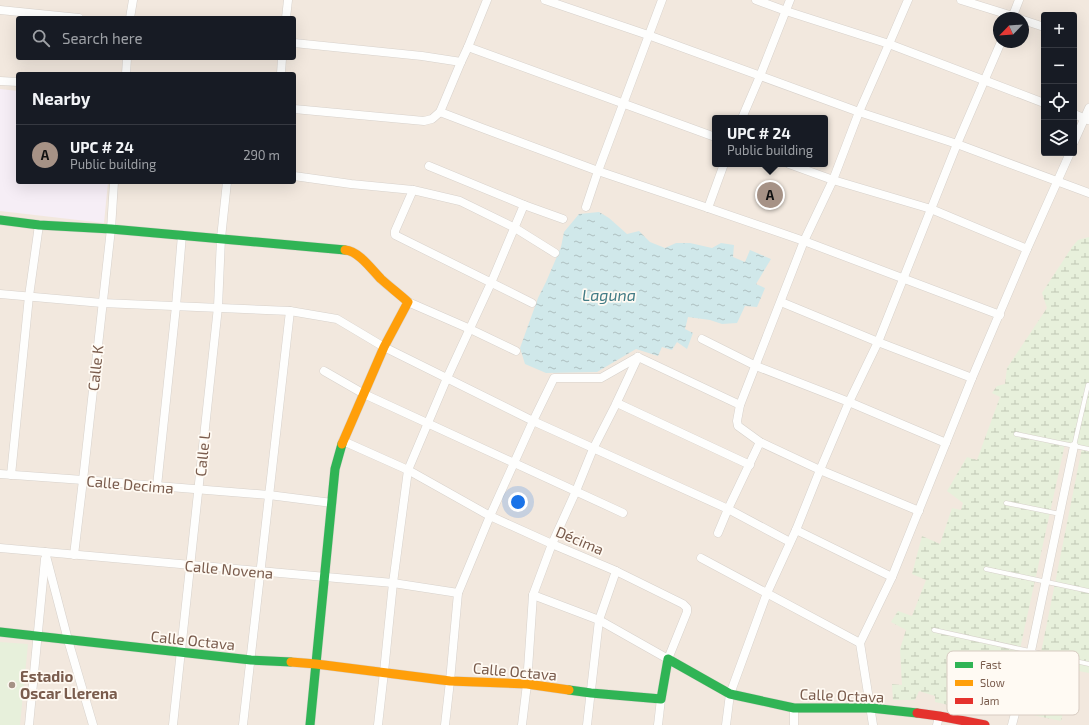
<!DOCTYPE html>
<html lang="en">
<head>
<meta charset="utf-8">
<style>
  :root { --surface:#171b24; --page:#242831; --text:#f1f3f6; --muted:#9ea1a6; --line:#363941; --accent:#a69286 }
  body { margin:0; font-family:"Exo 2",sans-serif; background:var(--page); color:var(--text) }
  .controls { position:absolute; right:12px; top:12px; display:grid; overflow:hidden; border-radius:4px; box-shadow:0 4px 16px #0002 }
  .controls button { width:36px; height:36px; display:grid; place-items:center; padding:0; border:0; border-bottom:1px solid var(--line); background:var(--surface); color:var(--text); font:20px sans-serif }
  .compass { position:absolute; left:993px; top:12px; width:36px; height:36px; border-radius:50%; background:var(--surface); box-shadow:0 4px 16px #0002; rotate:245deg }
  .you { position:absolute; left:518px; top:502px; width:14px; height:14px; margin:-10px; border:3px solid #fff; border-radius:50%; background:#1a73e8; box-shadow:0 0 0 6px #1a73e833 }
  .badge { display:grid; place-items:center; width:26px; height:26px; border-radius:50%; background:var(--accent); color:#111; font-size:13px; font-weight:700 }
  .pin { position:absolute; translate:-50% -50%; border:2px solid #fff; box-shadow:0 1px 4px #0006 }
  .popup { position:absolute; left:712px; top:115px; width:116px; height:52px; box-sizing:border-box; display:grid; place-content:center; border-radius:4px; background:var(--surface); filter:drop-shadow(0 1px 3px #0005); font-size:13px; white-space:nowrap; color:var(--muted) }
  .popup b { font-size:15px; color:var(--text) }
  .popup::after { content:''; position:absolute; left:50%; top:100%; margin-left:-8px; border:8px solid transparent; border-top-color:var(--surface) }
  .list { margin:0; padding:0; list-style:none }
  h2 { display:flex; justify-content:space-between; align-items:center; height:52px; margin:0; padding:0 16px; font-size:17px }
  h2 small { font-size:13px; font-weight:400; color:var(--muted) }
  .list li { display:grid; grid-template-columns:26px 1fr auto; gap:12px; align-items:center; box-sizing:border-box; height:60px; padding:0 16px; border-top:1px solid var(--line) }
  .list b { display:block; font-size:15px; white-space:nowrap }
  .list p { margin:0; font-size:13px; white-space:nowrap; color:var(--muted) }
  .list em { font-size:13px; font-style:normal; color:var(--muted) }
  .icon { flex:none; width:22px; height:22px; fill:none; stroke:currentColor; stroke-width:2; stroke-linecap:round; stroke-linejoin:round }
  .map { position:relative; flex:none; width:1089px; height:725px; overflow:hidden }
  .search { position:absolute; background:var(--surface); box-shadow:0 4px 16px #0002; left:16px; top:16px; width:280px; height:44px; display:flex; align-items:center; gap:10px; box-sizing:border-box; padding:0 14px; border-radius:4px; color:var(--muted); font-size:15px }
  .panel { position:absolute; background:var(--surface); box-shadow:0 4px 16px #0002; left:16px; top:72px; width:280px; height:112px; border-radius:4px }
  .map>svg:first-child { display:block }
  .residential { fill:#f2e8de; fill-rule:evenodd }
  .education { fill:#f6eef6 }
  .wetland { fill:url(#wetland-marsh) }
  .pitch { fill:#e7f0db }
  .water { fill:url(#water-ripples) }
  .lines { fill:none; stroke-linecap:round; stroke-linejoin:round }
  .lane-casing { stroke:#d7d1cb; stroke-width:5 }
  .street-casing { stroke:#d7d1cb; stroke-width:9 }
  .fast-casing { stroke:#d9d2cb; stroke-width:10 }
  .slow-casing { stroke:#d9d2cb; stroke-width:10 }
  .jam-casing { stroke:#d9d2cb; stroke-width:10 }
  .lane { stroke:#fefefd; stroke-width:4 }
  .street { stroke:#fefefd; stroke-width:8 }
  .fast { stroke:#30b455; stroke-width:9 }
  .slow { stroke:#ff9f0a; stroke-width:9 }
  .jam { stroke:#e5322d; stroke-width:9 }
  .poi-dot { fill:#a69286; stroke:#fffaf3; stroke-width:1.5 }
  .labels { text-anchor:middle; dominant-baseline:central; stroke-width:3.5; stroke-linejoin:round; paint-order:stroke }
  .street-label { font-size:15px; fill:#7a5c4d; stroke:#fffaf3 }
  .poi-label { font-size:15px; font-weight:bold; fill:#7a5c4d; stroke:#fffaf3; text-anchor:start }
  .water-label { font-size:16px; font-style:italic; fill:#437c86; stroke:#fffaf3 }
  .key { fill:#fffaf3; stroke:#d7cbc1; stroke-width:1 }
  .key-label { font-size:11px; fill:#7a5c4d }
</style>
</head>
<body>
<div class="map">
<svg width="1089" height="725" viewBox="0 0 1089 725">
  <defs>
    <pattern id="wetland-marsh" width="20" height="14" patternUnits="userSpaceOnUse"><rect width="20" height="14" fill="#e7f0db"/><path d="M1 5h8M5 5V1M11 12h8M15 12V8" fill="none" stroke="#c0c6b4"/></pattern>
    <pattern id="water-ripples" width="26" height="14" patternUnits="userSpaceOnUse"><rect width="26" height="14" fill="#d0e8ea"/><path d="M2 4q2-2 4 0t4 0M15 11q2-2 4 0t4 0" fill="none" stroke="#aebfc0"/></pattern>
  </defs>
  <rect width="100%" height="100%" fill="#f9f5f0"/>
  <path class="residential" d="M0,0H1089V725H0ZM1044,15H1074V153H1044ZM18,18H294V58H18ZM999,18H1023V42H999ZM18,74H294V182H18ZM715,118H825V164H715Z"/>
  <path class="education" d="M0,89L18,91V182H108L104,223L0,211Z"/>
  <path class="wetland" d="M1089,237V673L1073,670L1061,721L1028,714L1044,638L1082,448L1065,444L1016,667L964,653L949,705L935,702V696L919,691L915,700H893L892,684L902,685L900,649L906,630L891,622L898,611L912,616L926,580L912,574L922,536L940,544L952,508L961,510L963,503L947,491L967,457L977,460L1000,397L992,393L997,386L1005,384L1007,368L1047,308L1042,293L1072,247L1078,240Z"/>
  <path class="pitch" d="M0,642L28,644L20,725H0Z"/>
  <path class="water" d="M599,212L609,218L627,234L639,231L650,242L665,248L676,243H690L712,248L721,243L734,245L733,257L745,262L750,250L771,259L756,284L765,288L757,307L745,306L737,323L722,324L710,320L688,317L685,329L693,333L687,349L677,342L672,350L662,347L658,356L636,349L597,372L546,373L525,364L520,348L538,298L546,282L561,247L564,232L579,214Z"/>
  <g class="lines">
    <defs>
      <g id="lane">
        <path d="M1016,434L1089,449"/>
        <path d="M1074,446L1088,385"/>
        <path d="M1006,503L1060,514"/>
        <path d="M986,569L1089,591"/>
        <path d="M934,630L1089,664"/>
      </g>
      <g id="street">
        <path d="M545,0L648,35L859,112L957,144L1089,193"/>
        <path d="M756,0L786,11L889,44L1044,103"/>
        <path d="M908,0L889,44L859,112L833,180L804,241L740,405L737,421L738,426L760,442L820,470L919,511"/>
        <path d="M961,0L1019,18"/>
        <path d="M0,10L79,18"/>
        <path d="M130,18L133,0"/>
        <path d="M286,18L288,0"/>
        <path d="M1012,18L1019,0"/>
        <path d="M1023,20L1044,27"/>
        <path d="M294,43L422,56L461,62L440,112L432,119L424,121L294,109"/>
        <path d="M468,47L715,137"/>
        <path d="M461,62L468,47L487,0"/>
        <path d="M126,74L127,58"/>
        <path d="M281,74L282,58"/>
        <path d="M0,81L18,82"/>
        <path d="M440,112L482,128L598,171L708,208L804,241L1000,315"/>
        <path d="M1074,114L1088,120"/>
        <path d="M742,118L760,76L790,0"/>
        <path d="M1074,142L1089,108"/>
        <path d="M789,164L833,180L931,209L1027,249"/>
        <path d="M429,166L524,205L563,219"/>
        <path d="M294,176L351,184L413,190L460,201L515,228L555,253"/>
        <path d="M413,190L395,231V235L532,303"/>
        <path d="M586,207L598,171L662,0"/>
        <path d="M708,208L724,164"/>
        <path d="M0,294L102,303L290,311L337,319L384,347L533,421L728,509L790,542"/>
        <path d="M408,302L470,329L516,351"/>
        <path d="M781,302L878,342L972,378"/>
        <path d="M702,339L756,366L849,402L946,443"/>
        <path d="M638,357L740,405"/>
        <path d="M324,371L364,394L623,513"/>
        <path d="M617,403L750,465"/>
        <path d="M343,441L408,470L490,516L552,544L616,571L683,604L687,608V612L668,659L599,620L533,595"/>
        <path d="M0,474L83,480L269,495L332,503"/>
        <path d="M11,475L29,296L39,225"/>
        <path d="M157,486L176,306L182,235"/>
        <path d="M796,530L892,577"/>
        <path d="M718,533L728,509L760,442"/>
        <path d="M0,548L393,583L458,593"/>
        <path d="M45,552L68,640L93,725"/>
        <path d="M74,555L83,480L111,229L114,182"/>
        <path d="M701,558L860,643"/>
        <path d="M794,708V725"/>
        <path d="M29,725L45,559"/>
        <path d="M173,725L218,307L221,238L227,182"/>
        <path d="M243,725L290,311"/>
        <path d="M378,725L384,672L393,583L408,470L447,378L491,283L524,205"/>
        <path d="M445,725L450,681L458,593L490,516L533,421L554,378H601L638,357"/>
        <path d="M522,725L527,684L533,595L552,544L576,491L593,449L615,406L638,357"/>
        <path d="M587,725L599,620L616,571"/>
        <path d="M658,725L661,699"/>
        <path d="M726,725L730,694L767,593L796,530L820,470L849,402L878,342L957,144L1001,42"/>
        <path d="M873,725L860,643L892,577L972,378L1027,249L1070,153"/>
        <path d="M937,725L939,716"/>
        <path d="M1012,725L1031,651L1074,446"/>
      </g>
      <g id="fast">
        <path d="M0,220L39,225L111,229L345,250"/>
        <path d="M0,632L251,660L291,662"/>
        <path d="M569,690L591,693L661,699L668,659L730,694L794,708H871L917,713"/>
        <path d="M310,725L335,469L342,444"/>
      </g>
      <g id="slow">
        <path d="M342,444L384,347L408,302C399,294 390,287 381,279C372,270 359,251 345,250"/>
        <path d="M291,662L316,664L450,681L527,684L569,690"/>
      </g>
      <path id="jam" d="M917,713L939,716L985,725"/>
    </defs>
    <use href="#lane" class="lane-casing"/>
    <use href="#street" class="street-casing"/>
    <use href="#fast" class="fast-casing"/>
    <use href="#slow" class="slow-casing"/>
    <use href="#jam" class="jam-casing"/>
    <use href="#lane" class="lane"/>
    <use href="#street" class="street"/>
    <use href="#fast" class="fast"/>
    <use href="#slow" class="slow"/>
    <use href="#jam" class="jam"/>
  </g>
  <circle class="poi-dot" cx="12" cy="685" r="4"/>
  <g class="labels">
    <g class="street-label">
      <text transform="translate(95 368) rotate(-84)">Calle K</text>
      <text transform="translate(202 454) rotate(-84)">Calle L</text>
      <text transform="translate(130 484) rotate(5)">Calle Decima</text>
      <text transform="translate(580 540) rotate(23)">Décima</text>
      <text transform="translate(229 569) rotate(5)">Calle Novena</text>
      <text transform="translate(193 640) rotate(6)">Calle Octava</text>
      <text transform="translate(515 671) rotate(5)">Calle Octava</text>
      <text transform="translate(842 695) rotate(2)">Calle Octava</text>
    </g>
    <g class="poi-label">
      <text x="20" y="676">Estadio<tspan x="20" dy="17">Oscar Llerena</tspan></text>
    </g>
    <g class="water-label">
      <text x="609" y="294">Laguna</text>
    </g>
  </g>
  <rect x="947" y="651" width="132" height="64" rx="6" class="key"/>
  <rect x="955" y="662" width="18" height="6" fill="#30b455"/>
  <rect x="955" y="680" width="18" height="6" fill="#ff9f0a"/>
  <rect x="955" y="698" width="18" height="6" fill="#e5322d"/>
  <g class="key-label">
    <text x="980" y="669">Fast</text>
    <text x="980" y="687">Slow</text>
    <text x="980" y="705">Jam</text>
  </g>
</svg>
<div class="controls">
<button>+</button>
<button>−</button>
<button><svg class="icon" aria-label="locate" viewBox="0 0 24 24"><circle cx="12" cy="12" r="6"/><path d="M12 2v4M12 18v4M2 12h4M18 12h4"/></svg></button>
<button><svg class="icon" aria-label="layers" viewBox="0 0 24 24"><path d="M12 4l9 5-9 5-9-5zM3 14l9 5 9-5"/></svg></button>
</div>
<svg class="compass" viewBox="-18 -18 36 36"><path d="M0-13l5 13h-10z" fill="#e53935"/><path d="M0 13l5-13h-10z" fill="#9ea1a6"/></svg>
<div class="you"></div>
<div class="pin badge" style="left:770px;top:195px">A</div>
<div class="popup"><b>UPC # 24</b>Public building</div>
<div class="search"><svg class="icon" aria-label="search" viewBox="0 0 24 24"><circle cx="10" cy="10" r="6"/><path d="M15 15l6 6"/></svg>Search here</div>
<section class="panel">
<h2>Nearby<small></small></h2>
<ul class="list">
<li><span class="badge">A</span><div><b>UPC # 24</b><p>Public building</p></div><em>290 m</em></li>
</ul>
</section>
</div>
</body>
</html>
